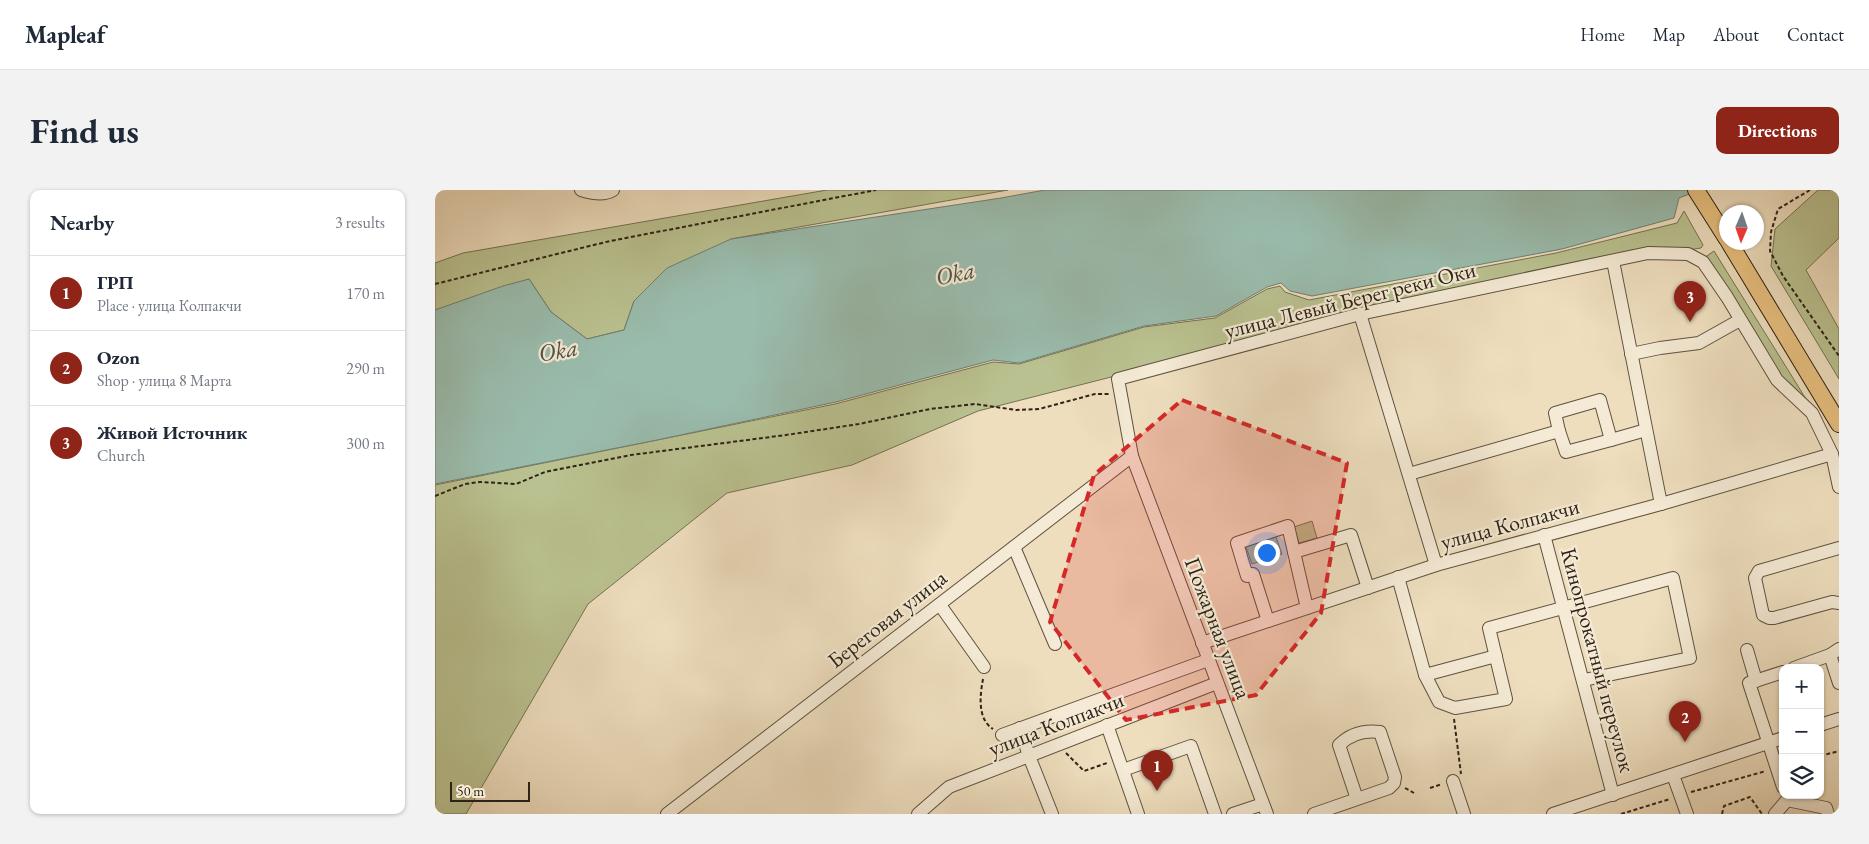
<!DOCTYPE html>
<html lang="en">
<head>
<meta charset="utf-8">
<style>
  :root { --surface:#fff; --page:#f2f2f3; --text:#1f2937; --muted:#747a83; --line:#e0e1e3; --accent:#8f2418 }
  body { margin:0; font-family:"EB Garamond",serif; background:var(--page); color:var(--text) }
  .controls { position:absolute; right:15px; bottom:15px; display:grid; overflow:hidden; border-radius:10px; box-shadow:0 1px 4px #0004 }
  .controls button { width:45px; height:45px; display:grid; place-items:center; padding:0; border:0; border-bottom:1px solid var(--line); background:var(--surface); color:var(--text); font:25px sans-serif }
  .compass { position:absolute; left:1284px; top:15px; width:45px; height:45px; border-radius:50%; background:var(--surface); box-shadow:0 1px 4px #0004; rotate:182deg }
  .scale { position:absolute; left:15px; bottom:12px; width:80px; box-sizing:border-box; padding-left:5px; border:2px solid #2e2316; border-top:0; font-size:14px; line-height:18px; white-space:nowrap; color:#2e2316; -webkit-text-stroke:4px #f4ead5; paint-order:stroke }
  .you { position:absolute; left:831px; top:362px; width:18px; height:18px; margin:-12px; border:4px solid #fff; border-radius:50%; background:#1a73e8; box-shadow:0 0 0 8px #1a73e833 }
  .badge { display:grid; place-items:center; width:32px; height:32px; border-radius:50%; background:var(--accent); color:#fff; font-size:16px; font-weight:700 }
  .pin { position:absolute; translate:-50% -41px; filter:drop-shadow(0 1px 2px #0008) }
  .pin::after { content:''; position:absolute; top:26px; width:18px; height:15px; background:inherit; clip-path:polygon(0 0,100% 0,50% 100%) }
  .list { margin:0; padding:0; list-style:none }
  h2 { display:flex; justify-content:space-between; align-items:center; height:65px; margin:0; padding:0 20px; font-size:21px }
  h2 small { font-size:16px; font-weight:400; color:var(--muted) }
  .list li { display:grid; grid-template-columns:32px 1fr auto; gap:15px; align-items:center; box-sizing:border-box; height:75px; padding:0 20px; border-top:1px solid var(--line) }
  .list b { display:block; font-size:19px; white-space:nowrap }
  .list p { margin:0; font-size:16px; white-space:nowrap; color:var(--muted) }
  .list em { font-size:16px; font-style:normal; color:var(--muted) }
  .icon { flex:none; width:28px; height:28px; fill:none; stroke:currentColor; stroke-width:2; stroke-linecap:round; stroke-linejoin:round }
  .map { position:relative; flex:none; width:1404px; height:624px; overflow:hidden; border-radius:10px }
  header { display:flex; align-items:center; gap:30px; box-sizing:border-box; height:70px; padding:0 25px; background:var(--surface); border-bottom:1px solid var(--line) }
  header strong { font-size:24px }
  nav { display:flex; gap:28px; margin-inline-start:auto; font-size:18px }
  .intro { display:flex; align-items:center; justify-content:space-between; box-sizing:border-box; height:120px; padding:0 30px }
  h1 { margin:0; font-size:35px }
  .button { padding:12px 22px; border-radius:10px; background:var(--accent); color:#fff; font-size:18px; font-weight:700 }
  main { display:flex; gap:30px; padding:0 30px }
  aside { flex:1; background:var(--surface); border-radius:10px; box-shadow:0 1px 4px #0004 }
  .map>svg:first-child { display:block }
  .green { fill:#bac190; stroke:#747253 }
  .water { fill:#9abcad; stroke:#6f7f71 }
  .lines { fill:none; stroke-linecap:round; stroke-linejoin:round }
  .minor-casing { stroke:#5e5240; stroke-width:14 }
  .major-casing { stroke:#2e2316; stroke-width:18 }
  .path { stroke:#2e2316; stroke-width:2; stroke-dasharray:4 2.5; stroke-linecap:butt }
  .minor { stroke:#f4ead5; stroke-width:12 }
  .major { stroke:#e7bf7f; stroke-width:16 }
  .marked { fill:#d62828; fill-opacity:0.2; stroke:#d62828; stroke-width:4; stroke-dasharray:10 6; stroke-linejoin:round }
  .labels { text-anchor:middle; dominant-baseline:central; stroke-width:4.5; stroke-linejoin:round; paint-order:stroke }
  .street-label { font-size:22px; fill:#2e2316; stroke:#f4ead5 }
  .water-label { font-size:24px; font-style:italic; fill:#4e5143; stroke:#f4ead5 }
</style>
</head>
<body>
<header>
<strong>Mapleaf</strong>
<nav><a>Home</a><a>Map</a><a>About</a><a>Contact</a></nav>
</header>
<div class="intro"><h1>Find us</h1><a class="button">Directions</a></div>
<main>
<aside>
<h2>Nearby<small>3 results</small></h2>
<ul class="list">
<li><span class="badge">1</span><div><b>ГРП</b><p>Place · улица Колпакчи</p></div><em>170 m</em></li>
<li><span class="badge">2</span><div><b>Ozon</b><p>Shop · улица 8 Марта</p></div><em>290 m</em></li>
<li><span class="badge">3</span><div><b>Живой Источник</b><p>Church</p></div><em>300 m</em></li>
</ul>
</aside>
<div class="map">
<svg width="1404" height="624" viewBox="0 0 1404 624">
  <rect width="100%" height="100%" fill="#eedebe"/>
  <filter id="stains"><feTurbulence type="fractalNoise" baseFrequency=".004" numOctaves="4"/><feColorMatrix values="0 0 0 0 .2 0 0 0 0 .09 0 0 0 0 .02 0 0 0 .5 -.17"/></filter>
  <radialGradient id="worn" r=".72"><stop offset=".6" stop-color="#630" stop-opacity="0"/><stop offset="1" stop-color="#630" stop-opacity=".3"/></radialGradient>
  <g class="green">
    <path d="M392,0H573L296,49L199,111L189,140L152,149L116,122L94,89L0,121V73L28,63Z"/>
    <path d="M1383,0H1404V48L1371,80L1404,139V189L1336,76L1340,39Z"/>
    <path d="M1249,21L1268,55L1266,58L1239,62L1214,61L684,185L543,221L417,275L292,303L153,414L31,624H0V295L400,214L558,172L584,174L709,137L780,128L832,99L845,96L850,102L874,110L1121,63L1242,33Z"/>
    <path d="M1279,61L1376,217L1347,190L1269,68Z"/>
    <path d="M877,331L882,348L864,353L859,337Z"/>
    <path d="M841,347L847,364L817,374L811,357Z"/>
  </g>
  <path class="water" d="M610,0H1265L1244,8L1239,28L1127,59L877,106L855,101L846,93L832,97L781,126L709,136L584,173L558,170L401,212L222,250L0,294V120L68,96L94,89L116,122L152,149L189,140L199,111L232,78L296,49L566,8Z"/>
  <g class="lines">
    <defs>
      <g id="minor">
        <path d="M146,0C156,3 168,6 178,0"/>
        <path d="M1178,71L1226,314"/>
        <path d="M925,124L1001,375"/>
        <path d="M1196,164L1225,158L1264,153L1305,130"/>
        <path d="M1124,241L1131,262L1176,250"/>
        <path d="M974,284L1124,241L1120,223L1165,210L1176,250L1211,240"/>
        <path d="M1109,345L1178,605"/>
        <path d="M579,357L620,454"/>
        <path d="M1404,358L1324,381L1320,388L1328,425L1334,428H1339L1397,412L1404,413"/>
        <path d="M859,362L872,418"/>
        <path d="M963,387L990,485L1004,512L1020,518L1071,509L1054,438L1238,388L1255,468L1149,490"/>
        <path d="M505,415L549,477"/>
        <path d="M833,431L818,384L812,386L802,353L853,336L859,362L916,345L933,398"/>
        <path d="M767,453L1001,375L1226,314L1397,264"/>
        <path d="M1404,459L1395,465L1404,493"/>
        <path d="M1312,460L1321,491"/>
        <path d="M1359,478L1395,465"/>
        <path d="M1348,482L1314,493L1348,597"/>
        <path d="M990,485L1061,466"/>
        <path d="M672,535L703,624"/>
        <path d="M1385,535L1404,529"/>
        <path d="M585,538L594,566L617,624"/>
        <path d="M567,545L773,470"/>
        <path d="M688,580L756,556L780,624"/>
        <path d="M1238,585L1252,624"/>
        <path d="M1018,591L1029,624"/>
        <path d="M232,624L697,266"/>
        <path d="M483,624L514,597L782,493"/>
        <path d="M798,624L828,614"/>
        <path d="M832,624L697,266L683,189L925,124L1213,63L1253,64L1268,72L1292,107L1342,190L1377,223L1397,264L1404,297"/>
        <path d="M879,624L954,598L959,593L960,587L945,542C930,540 915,544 904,555L922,609"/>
        <path d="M1118,624L1348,548"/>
        <path d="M1340,624L1352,610L1391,618L1393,624"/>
      </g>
      <g id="major">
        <path d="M1261,0L1292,49"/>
        <path d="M1294,52L1404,234"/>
      </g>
    </defs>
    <use href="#minor" class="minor-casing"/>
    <use href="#major" class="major-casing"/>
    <g class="path">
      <path d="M1375,0L1343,19L1336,42L1335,61L1348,86L1404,166"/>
      <path d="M0,94L175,51L441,0"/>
      <path d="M0,306L30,294L45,292L81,294L110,282L196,265L351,245L424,234L495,219L540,214L581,220L604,219L660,204H675"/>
      <path d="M548,489C545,505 542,529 558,539"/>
      <path d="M1019,529L1026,584"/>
      <path d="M631,563L649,581L672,573"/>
      <path d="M1385,566L1404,561"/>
      <path d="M970,598L979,603"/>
      <path d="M995,598L1007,594"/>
      <path d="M1256,602L1331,581"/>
      <path d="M1186,624L1235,609"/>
      <path d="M1287,624L1289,616L1315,607L1327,624"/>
    </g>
    <use href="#minor" class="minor"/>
    <use href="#major" class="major"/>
  </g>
  <path class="marked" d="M747,210L912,273L886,423L821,505L691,530L615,432L659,285Z"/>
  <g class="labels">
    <g class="street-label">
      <text transform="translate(915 110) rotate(-14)">улица Левый Берег реки Оки</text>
      <text transform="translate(1075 334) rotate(-15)">улица Колпакчи</text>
      <text transform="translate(452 429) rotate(-38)">Береговая улица</text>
      <text transform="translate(783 438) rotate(69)">Пожарная улица</text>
      <text transform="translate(1163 470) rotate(75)">Кинопрокатный переулок</text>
      <text transform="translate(621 534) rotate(-21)">улица Колпакчи</text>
    </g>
    <g class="water-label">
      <text transform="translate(520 83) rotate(-12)">Oka</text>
      <text transform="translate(123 160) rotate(-10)">Oka</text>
    </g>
  </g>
  <rect width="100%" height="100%" filter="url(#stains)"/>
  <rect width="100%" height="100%" fill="url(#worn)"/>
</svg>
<div class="controls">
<button>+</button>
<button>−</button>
<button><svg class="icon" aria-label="layers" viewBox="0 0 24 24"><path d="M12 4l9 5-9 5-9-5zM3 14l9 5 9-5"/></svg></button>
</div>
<svg class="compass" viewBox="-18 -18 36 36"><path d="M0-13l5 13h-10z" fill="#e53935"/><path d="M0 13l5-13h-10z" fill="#747a83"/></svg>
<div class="scale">50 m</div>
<div class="you"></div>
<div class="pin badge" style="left:722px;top:601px">1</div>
<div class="pin badge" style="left:1250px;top:552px">2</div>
<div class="pin badge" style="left:1255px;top:132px">3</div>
</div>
</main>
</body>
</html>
